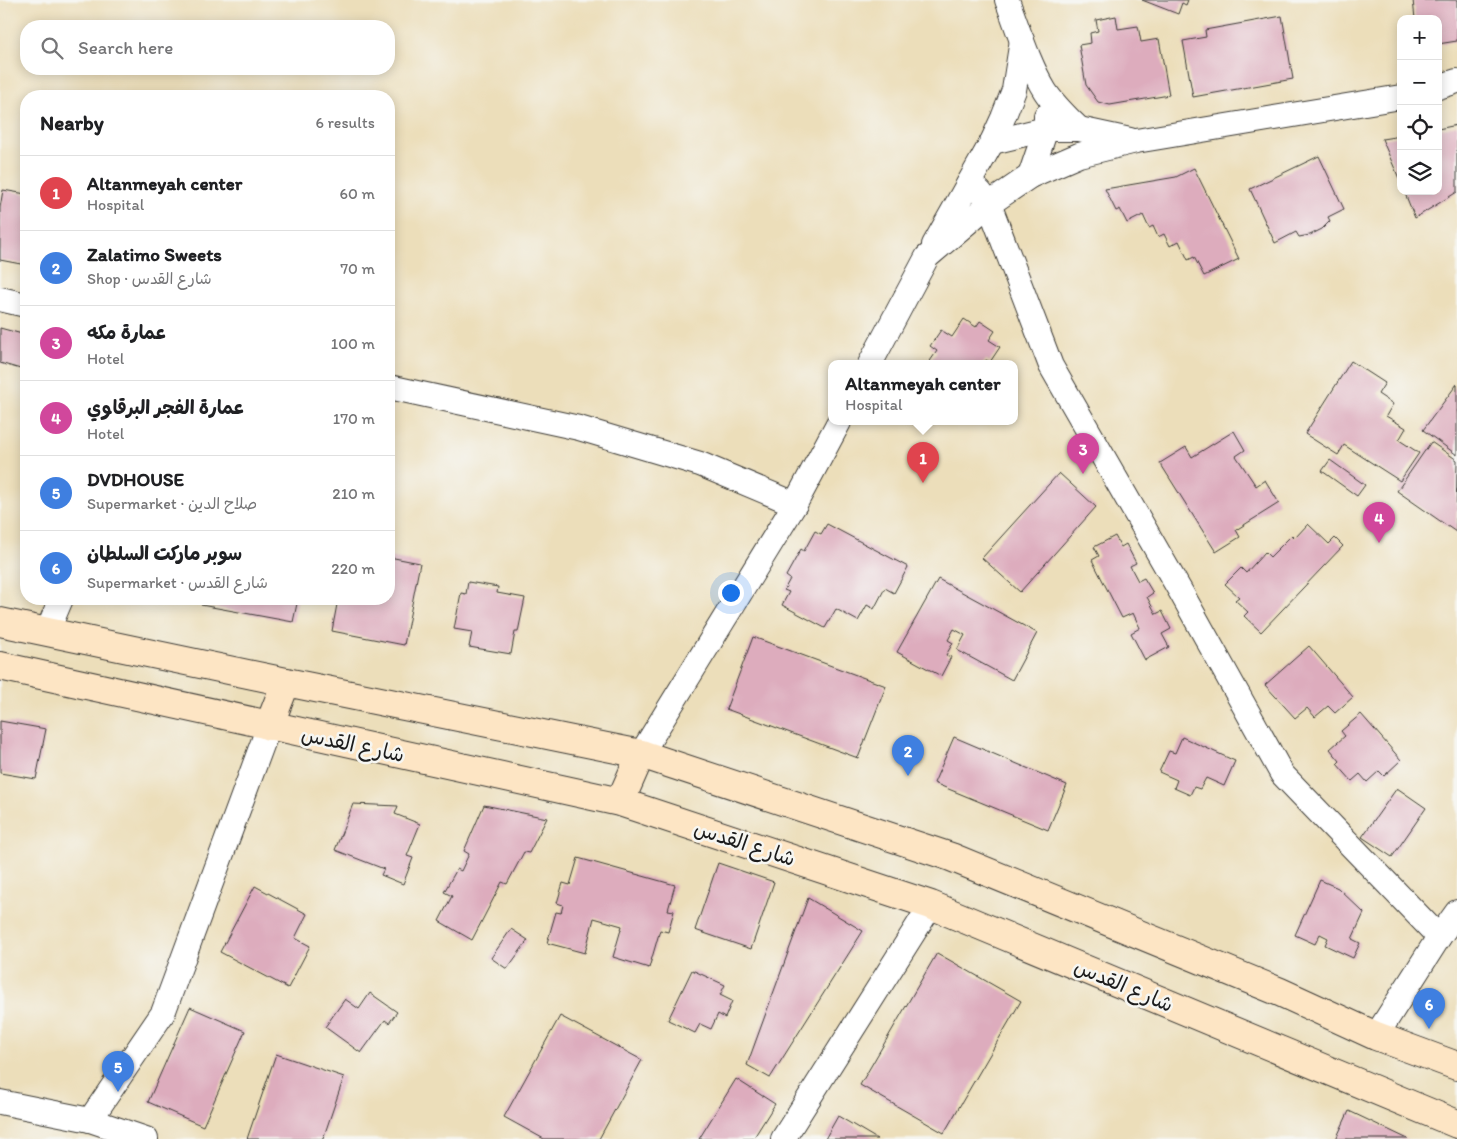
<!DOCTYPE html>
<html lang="en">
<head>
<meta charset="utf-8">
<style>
  :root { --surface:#fff; --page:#f2f2f2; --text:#202124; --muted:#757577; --line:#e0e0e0; --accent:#c8321e }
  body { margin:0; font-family:Itim,"Playpen Sans Arabic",sans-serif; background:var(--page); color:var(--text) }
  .controls { position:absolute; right:15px; top:15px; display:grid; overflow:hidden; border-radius:10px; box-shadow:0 2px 12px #0003 }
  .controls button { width:45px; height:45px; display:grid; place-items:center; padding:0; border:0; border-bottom:1px solid var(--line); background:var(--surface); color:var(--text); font:25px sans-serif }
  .you { position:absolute; left:730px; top:592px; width:18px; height:18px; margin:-12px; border:4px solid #fff; border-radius:50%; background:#1a73e8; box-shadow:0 0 0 8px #1a73e833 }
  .badge { display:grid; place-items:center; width:32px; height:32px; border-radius:50%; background:var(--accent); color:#fff; font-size:16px; font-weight:700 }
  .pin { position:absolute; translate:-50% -41px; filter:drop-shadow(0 1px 2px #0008) }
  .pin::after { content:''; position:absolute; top:26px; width:18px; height:15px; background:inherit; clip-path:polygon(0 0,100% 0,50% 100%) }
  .popup { position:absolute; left:828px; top:360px; width:190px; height:65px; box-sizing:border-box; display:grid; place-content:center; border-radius:10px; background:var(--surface); filter:drop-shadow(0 1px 4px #0005); font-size:16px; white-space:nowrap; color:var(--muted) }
  .popup b { font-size:19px; color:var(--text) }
  .popup::after { content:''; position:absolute; left:50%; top:100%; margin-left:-10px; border:10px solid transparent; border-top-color:var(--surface) }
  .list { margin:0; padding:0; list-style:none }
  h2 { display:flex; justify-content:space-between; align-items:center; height:65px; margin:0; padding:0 20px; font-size:21px }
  h2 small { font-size:16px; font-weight:400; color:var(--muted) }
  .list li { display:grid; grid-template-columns:32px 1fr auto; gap:15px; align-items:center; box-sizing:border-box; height:75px; padding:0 20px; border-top:1px solid var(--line) }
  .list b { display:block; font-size:19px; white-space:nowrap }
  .list p { margin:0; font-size:16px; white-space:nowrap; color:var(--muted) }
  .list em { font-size:16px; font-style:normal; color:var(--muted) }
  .icon { flex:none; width:28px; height:28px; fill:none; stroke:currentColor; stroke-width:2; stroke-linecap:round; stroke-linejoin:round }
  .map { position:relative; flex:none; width:1457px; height:1139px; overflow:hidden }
  .search { position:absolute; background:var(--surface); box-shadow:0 2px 12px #0003; left:20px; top:20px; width:375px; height:55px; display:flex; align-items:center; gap:12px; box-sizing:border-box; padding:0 18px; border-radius:20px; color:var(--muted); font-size:19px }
  .panel { position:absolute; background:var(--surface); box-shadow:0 2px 12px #0003; left:20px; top:90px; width:375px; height:515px; border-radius:20px }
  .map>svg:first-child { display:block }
  .building { fill:#ddacbd }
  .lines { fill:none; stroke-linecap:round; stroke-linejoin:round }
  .minor-casing { stroke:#3b3934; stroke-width:26 }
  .secondary-casing { stroke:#3b3934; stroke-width:30 }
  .minor { stroke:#fff; stroke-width:24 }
  .secondary { stroke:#fde5c4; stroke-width:28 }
  .labels { text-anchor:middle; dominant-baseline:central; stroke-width:5; stroke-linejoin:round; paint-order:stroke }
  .street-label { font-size:21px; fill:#1c1c1c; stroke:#f6f6f2 }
</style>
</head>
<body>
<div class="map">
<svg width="1457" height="1139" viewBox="0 0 1457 1139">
  <rect width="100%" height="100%" fill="#f6f6f2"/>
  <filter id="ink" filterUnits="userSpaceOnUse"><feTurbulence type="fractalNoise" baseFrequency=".02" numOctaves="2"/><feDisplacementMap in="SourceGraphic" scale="10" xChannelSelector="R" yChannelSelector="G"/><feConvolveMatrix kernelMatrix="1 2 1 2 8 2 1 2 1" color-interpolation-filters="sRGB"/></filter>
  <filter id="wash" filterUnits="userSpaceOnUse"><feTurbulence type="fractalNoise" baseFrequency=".0096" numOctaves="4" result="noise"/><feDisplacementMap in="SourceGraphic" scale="20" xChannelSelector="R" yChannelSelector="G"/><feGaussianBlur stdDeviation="1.12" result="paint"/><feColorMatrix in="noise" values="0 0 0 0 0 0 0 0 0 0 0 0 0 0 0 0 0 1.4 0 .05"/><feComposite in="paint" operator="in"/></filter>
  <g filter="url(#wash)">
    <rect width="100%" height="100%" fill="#ecdeba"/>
    <g id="blocks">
      <g class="building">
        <path d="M1142,0H1188L1186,5L1182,3L1178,14Z"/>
        <path d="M1413,0H1457V41L1438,44V19H1415Z"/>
        <path d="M1116,16L1118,29L1138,26L1141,42L1159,39L1169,95L1110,105L1098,102L1086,85L1079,45L1091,43L1090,33L1098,31L1096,20Z"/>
        <path d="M1282,16L1293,79L1193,97L1183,41L1206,37L1205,30Z"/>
        <path d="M1457,125V192L1415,218L1404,191H1438V129Z"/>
        <path d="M1401,136V183L1382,139Z"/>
        <path d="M1319,156L1344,209L1328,217L1330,221L1322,229L1310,235L1299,237L1296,232L1275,243L1250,189Z"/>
        <path d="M1194,168L1239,259L1204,276L1194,257L1188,260L1179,241L1170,246L1164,234L1158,237L1153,226L1149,228L1143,215L1127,223L1120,209L1116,211L1105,189L1176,177Z"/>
        <path d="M3,190L26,194V265L0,260V208Z"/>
        <path d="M964,319L976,327L980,321L995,331L989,340L1000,347L990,362L986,360L983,364H928L937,351L930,346L941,330L952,337Z"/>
        <path d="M0,328L26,335V363L24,370L0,363Z"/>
        <path d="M1351,361L1385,383L1378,394L1393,404L1386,416L1406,428L1399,440L1419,453L1400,481L1344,445L1338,455L1305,434Z"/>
        <path d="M1457,384V455L1423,430Z"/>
        <path d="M1234,431L1245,450L1236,456L1256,486L1265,480L1279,503L1236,530L1240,537L1216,552L1160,463L1186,447L1192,457Z"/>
        <path d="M1431,442L1457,460L1456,532L1397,491Z"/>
        <path d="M1330,460L1365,485L1357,496L1322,471Z"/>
        <path d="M1059,473L1096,507L1020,592L982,558Z"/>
        <path d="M827,524L908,567L894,593L885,588L874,609L867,605L858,621L836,609L825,628L782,605L789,592L784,590L790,579L786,576L801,549L804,551L815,531L821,534Z"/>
        <path d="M1308,524L1329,544L1335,538L1343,546L1261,632L1244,616L1248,612L1235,600L1239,597L1225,584L1241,568L1246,573L1265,552L1270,557L1292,535L1295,538Z"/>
        <path d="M1115,536L1121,547L1126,544L1136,563L1130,566L1138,581L1144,578L1153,593L1147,597L1156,614L1162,611L1171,629L1162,634L1169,647L1145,660L1131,633L1140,628L1133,613L1122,618L1092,560L1099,556L1094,547Z"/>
        <path d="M389,557L420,563L404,645L332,631L338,599H389Z"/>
        <path d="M938,579L1037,633L1012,680L957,650L965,635L954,629L948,640L953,643L946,655L951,657L941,676L897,652Z"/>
        <path d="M468,582L498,587L497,593L525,598L518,632H515L511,654L469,647L472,632L454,629L461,593L466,594Z"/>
        <path d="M205,599H298L293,622L201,605Z"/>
        <path d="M753,637L886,686L858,758L726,709Z"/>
        <path d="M1309,646L1353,697L1335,713L1328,706L1315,717L1307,708L1295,718L1265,685Z"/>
        <path d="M1361,714L1401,760L1384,776L1379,771L1367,782L1360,774L1352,781L1337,764L1340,761L1330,749L1345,736L1341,731Z"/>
        <path d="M0,721L46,729L36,779L0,773Z"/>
        <path d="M954,737L1067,785L1048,830L934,783Z"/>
        <path d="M1182,737L1235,761L1224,786L1206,778L1200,789L1194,787L1190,795L1174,788L1177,780L1159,772L1169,751L1175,753Z"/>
        <path d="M1397,788L1426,808L1392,857L1362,837Z"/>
        <path d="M353,804L398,806L395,814L420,824L407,856L413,858L403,884L381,875L384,869L335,850Z"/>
        <path d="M484,805L547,818L529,853L524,852L507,884L502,882L472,940L439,921L452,896L444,892L457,869L461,871L469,854L464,851Z"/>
        <path d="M578,858L675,885L668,910L674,911L668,932L660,930L649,968L613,957L622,926L594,918L585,953L547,943L556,912L561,913L563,905L557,903L563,883L570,885Z"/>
        <path d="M718,863L774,882L751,949L695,930Z"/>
        <path d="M1320,880L1338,888L1364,913L1352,939L1360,943L1353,958L1325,945L1328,938L1320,934L1315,944L1295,935Z"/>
        <path d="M255,886L307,914L295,938L310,946L288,988L220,952Z"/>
        <path d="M808,898L863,931L770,1078L747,1065Z"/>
        <path d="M511,929L528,940L507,969L491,958Z"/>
        <path d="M937,953L1021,1001L944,1133L860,1085Z"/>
        <path d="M692,970L725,985L720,995L732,1001L725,1018L718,1014L711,1029L700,1024L695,1033L668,1020Z"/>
        <path d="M370,993L397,1012L389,1023L385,1020L361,1053L325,1027L345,999L359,1009Z"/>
        <path d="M190,1007L245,1031L203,1126L148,1102Z"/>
        <path d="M560,1016L642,1060L599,1139H544L504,1117Z"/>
        <path d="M276,1054L344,1077L323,1139H247Z"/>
        <path d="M736,1079L775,1104L753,1139H699Z"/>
        <path d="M1349,1111L1408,1139H1336Z"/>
        <path d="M838,1116L877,1139H825Z"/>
      </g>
    </g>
  </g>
  <g filter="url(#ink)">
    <use href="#blocks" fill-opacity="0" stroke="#3b3934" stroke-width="1"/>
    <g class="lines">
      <defs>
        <g id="minor">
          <path d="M1007,0C1018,29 1029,65 1045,91C1054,105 1067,117 1079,129"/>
          <path d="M1438,87L1457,81"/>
          <path d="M992,142L1046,129H1079L1130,140"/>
          <path d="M1030,176L1046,129V116"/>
          <path d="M969,183L980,192L989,204L1051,366L1182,594L1282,774L1439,937L1376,1036"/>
          <path d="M934,245L992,142L1003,118L1014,90L1022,40"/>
          <path d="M0,299L26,305"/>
          <path d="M870,364L927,257L989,204L1030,176L1079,155L1136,141L1401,97"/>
          <path d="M389,387L579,428L700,464L795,504L839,422"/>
          <path d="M47,632L61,599"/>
          <path d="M641,754L795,504"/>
          <path d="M1439,937L1457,912"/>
          <path d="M0,1102L90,1120L163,1013L269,726"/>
          <path d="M90,1120L146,1139"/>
          <path d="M783,1139L931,905"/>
        </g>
        <g id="secondary">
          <path d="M0,622L286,682L641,754L951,857L1280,992L1376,1036L1457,1066"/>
          <path d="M0,666L620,802L931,905L1457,1124"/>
          <path d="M269,726L286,682"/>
          <path d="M620,802L641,754"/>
        </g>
      </defs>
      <use href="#minor" class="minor-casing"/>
      <use href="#secondary" class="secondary-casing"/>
      <use href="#minor" class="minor"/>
      <use href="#secondary" class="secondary"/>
    </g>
  </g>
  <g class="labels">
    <g class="street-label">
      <text transform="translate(353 744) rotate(12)">شارع القدس</text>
      <text transform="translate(745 843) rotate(18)">شارع القدس</text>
      <text transform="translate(1124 985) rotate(23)">شارع القدس</text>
    </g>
  </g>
</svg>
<div class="controls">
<button>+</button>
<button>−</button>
<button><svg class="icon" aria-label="locate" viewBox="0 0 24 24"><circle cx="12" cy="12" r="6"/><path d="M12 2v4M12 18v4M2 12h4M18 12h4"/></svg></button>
<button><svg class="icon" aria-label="layers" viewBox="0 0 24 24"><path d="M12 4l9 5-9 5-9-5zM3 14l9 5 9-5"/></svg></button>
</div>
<div class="you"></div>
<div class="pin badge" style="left:923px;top:483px;background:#e0444e">1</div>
<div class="popup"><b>Altanmeyah center</b>Hospital</div>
<div class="pin badge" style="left:908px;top:776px;background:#3f7fe0">2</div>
<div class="pin badge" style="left:1083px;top:474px;background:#d1479c">3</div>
<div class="pin badge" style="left:1379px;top:543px;background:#d1479c">4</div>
<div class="pin badge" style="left:118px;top:1092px;background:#3f7fe0">5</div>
<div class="pin badge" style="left:1429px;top:1029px;background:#3f7fe0">6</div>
<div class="search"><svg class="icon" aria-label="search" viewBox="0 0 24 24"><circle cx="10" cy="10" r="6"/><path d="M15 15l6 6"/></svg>Search here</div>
<section class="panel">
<h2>Nearby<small>6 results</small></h2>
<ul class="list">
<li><span class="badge" style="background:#e0444e">1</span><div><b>Altanmeyah center</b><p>Hospital</p></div><em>60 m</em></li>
<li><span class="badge" style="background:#3f7fe0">2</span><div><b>Zalatimo Sweets</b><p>Shop · شارع القدس</p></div><em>70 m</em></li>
<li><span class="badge" style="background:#d1479c">3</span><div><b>عمارة مكه</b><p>Hotel</p></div><em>100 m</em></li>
<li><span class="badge" style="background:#d1479c">4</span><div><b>عمارة الفجر البرقاوي</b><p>Hotel</p></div><em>170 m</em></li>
<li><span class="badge" style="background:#3f7fe0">5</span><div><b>DVDHOUSE</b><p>Supermarket · صلاح الدين</p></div><em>210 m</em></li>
<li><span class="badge" style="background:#3f7fe0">6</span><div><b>سوبر ماركت السلطان</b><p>Supermarket · شارع القدس</p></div><em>220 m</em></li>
</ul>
</section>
</div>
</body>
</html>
